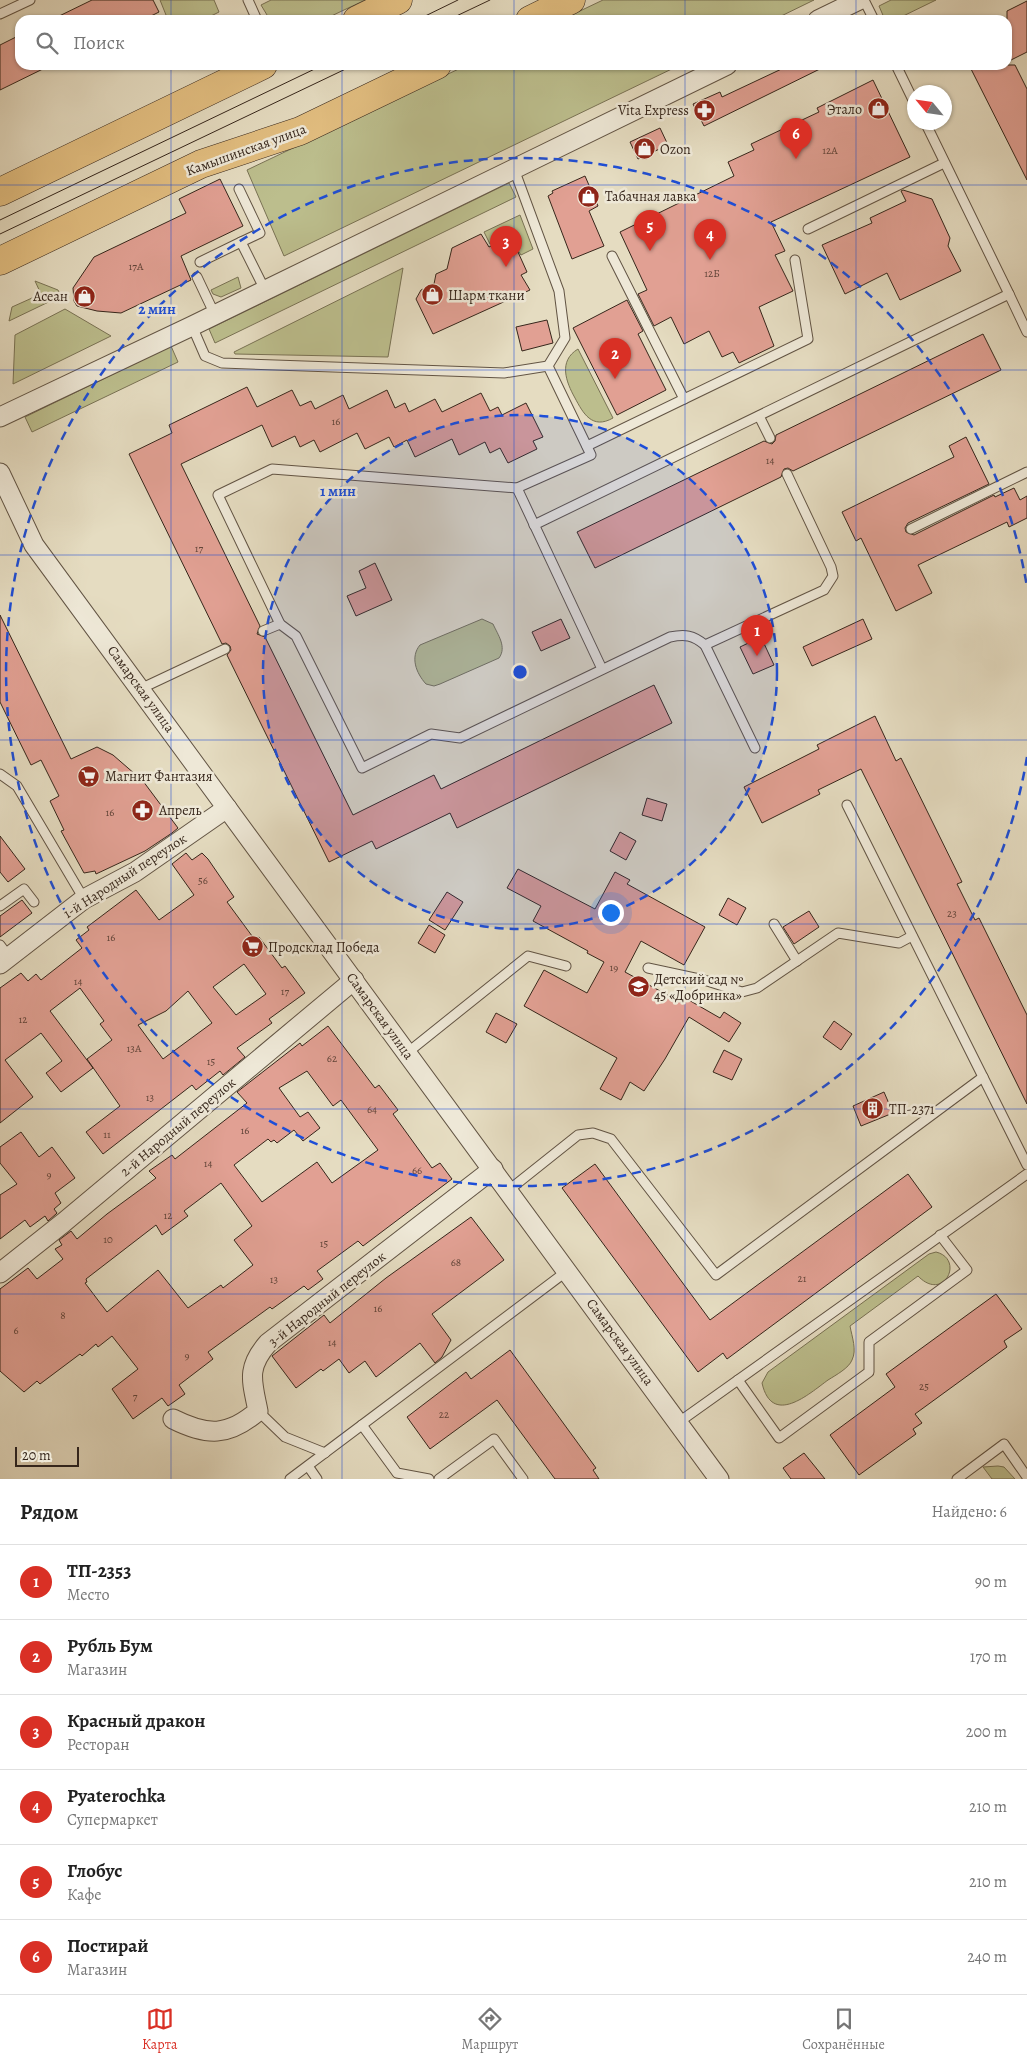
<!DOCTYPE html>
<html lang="ru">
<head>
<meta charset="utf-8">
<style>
  :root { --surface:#fff; --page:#f6f6f6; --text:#222; --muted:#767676; --line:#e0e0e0; --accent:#d93025 }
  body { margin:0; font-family:Alegreya,serif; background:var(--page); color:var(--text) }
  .compass { position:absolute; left:907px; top:85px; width:45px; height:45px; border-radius:50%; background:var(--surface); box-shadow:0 1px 4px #0004; rotate:299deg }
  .scale { position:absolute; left:15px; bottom:12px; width:64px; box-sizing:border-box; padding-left:5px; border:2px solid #36261b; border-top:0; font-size:14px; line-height:18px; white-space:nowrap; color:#36261b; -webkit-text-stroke:4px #eee8d7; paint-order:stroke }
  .you { position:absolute; left:610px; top:912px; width:18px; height:18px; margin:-12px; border:4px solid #fff; border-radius:50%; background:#1a73e8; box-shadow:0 0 0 8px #1a73e833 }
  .badge { display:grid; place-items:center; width:32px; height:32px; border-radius:50%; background:var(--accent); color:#fff; font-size:16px; font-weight:700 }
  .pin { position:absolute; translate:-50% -41px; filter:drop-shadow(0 1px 2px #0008) }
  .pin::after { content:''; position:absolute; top:26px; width:18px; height:15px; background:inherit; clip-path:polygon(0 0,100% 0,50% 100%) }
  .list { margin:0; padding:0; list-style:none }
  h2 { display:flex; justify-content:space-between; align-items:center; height:65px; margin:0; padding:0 20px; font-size:21px }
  h2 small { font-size:16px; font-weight:400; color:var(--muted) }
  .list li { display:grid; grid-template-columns:32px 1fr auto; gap:15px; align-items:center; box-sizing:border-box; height:75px; padding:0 20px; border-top:1px solid var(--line) }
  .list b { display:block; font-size:19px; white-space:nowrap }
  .list p { margin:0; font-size:16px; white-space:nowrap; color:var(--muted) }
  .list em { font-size:16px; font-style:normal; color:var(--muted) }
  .icon { flex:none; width:28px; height:28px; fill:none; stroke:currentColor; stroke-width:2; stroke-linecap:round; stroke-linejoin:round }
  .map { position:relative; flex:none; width:1027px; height:1479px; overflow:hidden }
  .search { position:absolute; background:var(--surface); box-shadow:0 1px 4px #0004; left:15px; right:15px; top:15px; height:55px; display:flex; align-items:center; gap:12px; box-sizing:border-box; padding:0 18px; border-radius:15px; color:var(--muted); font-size:19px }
  .sheet { height:515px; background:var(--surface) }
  nav { display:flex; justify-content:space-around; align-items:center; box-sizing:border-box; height:70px; border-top:1px solid var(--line); background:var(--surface); font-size:14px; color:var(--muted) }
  nav a { display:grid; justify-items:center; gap:2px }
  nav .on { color:var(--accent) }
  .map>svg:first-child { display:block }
  .green { fill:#bcbe8d; stroke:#797254 }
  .building { fill:#e1a093; stroke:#36261b; fill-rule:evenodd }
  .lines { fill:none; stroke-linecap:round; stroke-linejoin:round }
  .service-casing { stroke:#625444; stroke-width:11 }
  .minor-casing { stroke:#625444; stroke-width:21 }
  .primary-casing { stroke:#36261b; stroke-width:29 }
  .service { stroke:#eee8d7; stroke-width:9 }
  .minor { stroke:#eee8d7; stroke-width:19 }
  .primary { stroke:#e2be80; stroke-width:28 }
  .tram { stroke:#36261b; stroke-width:1 }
  .grid { fill:none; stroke:#1d4ed8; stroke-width:1; stroke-opacity:0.55 }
  .ring { fill:none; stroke:#1d4ed8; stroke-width:2.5; stroke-dasharray:9 6 }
  .labels { text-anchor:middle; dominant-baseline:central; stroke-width:5; stroke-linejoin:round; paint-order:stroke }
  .number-label { font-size:11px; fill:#614439 }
  .poi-label { font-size:14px; fill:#36261b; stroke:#eee8d7; text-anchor:start }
  .street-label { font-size:14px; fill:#36261b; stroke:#eee8d7 }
  .centre { fill:#1d4ed8; stroke:#eee8d7; stroke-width:2.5 }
  .ring-label { font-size:15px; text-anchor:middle; font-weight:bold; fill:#1d4ed8; stroke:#eee8d7; stroke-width:5; stroke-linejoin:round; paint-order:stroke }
</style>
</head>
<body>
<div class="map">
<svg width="1027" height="1479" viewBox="0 0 1027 1479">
  <rect width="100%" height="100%" fill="#e5dcc1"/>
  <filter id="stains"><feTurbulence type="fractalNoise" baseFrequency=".004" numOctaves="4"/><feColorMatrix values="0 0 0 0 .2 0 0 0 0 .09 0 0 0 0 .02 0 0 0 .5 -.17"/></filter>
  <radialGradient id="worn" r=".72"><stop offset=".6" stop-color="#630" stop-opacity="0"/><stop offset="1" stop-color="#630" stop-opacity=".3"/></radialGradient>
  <g class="green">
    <path d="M160,0H214L219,12L203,20H168Z"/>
    <path d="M271,0H365L323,20H270L261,5Z"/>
    <path d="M603,0H814L773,20H561Z"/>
    <path d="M891,0H936L895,20H885L879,6Z"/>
    <path d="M467,65H680L284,256L247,170Z"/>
    <path d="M509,183L516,197L215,343L209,329Z"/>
    <path d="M520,215L533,249L521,255L515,246L510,248L505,237L490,244L484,232Z"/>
    <path d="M403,268L388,357L235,354L234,352Z"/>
    <path d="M238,277L241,288L221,297L213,294L211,290Z"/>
    <path d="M35,281L58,290L61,296L9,321L12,307L41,294Z"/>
    <path d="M65,309L111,336L13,384L15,335Z"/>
    <path d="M171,346L178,362L32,432L25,417Z"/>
    <path d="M578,349L613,418C592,430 583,413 575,398C566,382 558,361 578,349Z"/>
    <path d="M482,619L493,624C498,635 507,647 499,658L440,684L434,686L426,684C416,673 410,657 420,645Z"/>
    <path d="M936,1252C965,1259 944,1303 918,1276L850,1326C852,1337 857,1350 852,1360C849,1368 836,1375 828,1380C809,1394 772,1427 762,1383L768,1372L929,1254Z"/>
    <path d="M998,1466L1004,1467L1015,1479H992L983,1467Z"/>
  </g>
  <g class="building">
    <path d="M92,0H153L159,12L143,20H51Z"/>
    <path d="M1027,1V52L1007,62V11Z"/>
    <path d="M20,35V65H51L0,90V45Z"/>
    <path d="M790,65H828L704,126L693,104L720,92L722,97Z"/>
    <path d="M969,65H1015L1027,89V180Z"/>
    <path d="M873,80L910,157L771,222L785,251L775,255L793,291L759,307L774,346L739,363L733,352L722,357L709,331L684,344L671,317L654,326L638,294L647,290L620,232L734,176L728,162L754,150L751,144L819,112L817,108Z"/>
    <path d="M660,128L668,145L638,159L630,142Z"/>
    <path d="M585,176L598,206L589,211L604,246L572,259L548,196L553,193L552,191Z"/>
    <path d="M220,179L243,226L181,256L191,280L121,313L97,311L77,306L74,301L73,288L94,257L186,213L179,199Z"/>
    <path d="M903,190L932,199L950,238L948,246L961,271L900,300L887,273L845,294L822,245L872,223L870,218L906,201L901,191Z"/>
    <path d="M481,234L489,247L504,240L511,254L518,252L527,272L521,275L530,290L433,334L416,299L421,290L434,284L436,274L447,269L452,248Z"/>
    <path d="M627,300L643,331L638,334L666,390L617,415L573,328Z"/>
    <path d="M547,320L553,343L522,351L516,327Z"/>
    <path d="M983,334L1001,370L793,471L788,468L784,469L781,477L595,568L577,532L764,441L772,444L775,441L776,435Z"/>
    <path d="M247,387L257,407L292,390L300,406L311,401L315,409L343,395L349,409L387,390L395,408L405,403L409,412L435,399L442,412L481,393L490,411L498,407L502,415L526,403L543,437L533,441L537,449L508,463L500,448L490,453L485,442L459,455L452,439L415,457L407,440L394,447L389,437L365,449L357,433L320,452L314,440L300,447L295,436L272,447L262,425L181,464L260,626L257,634L265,637L353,815L434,775L441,789L654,685L672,723L457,828L450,813L376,849L372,841L329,862L227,655L231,650L230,646L226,643L222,644L129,454L172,433L169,425Z"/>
    <path d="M966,437L989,484L908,523L905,528L906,532L914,535L994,495L995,497L1014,488L1020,500L1027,496V518L1009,527L1007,522L918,565L932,593L896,611L861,538L856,541L842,512L954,457L949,446Z"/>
    <path d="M375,563L392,600L356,616L347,596L366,588L359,571Z"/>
    <path d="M0,615L71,759L97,747L113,755L143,781L178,828L172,833L145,851L96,874L95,871L84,873L61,831L64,830L50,801L59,796L41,760L31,765L0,702Z"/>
    <path d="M561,619L570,638L541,651L532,632Z"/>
    <path d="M863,619L872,639L812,666L803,647Z"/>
    <path d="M761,637L774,665L753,674L740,647Z"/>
    <path d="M875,716L896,761L901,758L962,882L957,884L975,920L979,918L1027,1015V1104L861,769L818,790L820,794L762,823L744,787L819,749L817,745Z"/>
    <path d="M647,798L667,804L662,821L642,815Z"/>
    <path d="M620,832L636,841L626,860L610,851Z"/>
    <path d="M0,836L25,869L8,882L0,872Z"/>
    <path d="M186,853L192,860L202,853L208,859L234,897L227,902L255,940L259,937L282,968L285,966L305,993L269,1019L272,1023L237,1048L245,1057L223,1075L220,1071L196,1090L192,1085L103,1154L86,1132L120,1106L87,1059L112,1040L100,1024L104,1021L80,988L50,1011L93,1068L61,1092L46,1073L62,1061L41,1033L5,1060L33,1097L0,1123V988L21,973L28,981L36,974L41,980L82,948L76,940L89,930L87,927L136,890L159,920L194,895L172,864ZM244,964L266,994L236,1015L213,987ZM188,991L212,1023L163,1059L138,1025L166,1011Z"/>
    <path d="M518,869L595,909L615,872L630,880L627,884L705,927L684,965L641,941L625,972L684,1004L687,999L720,1018L724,1012L741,1023L729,1042L689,1017L665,1059L644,1091L630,1082L621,1100L600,1089L617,1058L524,1006L544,970L587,993L604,962L587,953L588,951L533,921L541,906L507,888Z"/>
    <path d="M447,892L463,902L445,930L429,920Z"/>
    <path d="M728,898L746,908L737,925L719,915Z"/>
    <path d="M22,900L32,913L0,937V916Z"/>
    <path d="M809,911L819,927L794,944L783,927Z"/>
    <path d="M429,925L445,935L435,953L418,943Z"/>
    <path d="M496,1013L517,1024L506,1043L486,1032Z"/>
    <path d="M834,1021L852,1034L841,1050L823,1037Z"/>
    <path d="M328,1026L375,1088L379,1085L398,1110L393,1114L432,1168L440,1163L452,1179L363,1246L358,1241L317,1271L323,1279L308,1290L304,1286L272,1309L270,1307L208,1352L213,1359L179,1385L185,1394L168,1406L162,1398L133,1419L112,1389L138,1369L112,1336L98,1347L96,1344L82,1356L80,1354L40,1384L37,1381L24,1392L0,1371V1289L28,1268L37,1279L63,1259L55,1249L62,1245L59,1240L71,1231L77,1239L107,1214L156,1178L149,1171L172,1155L175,1159L247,1103L237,1092L300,1043L302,1046ZM307,1071L333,1106L341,1100L378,1150L332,1183L317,1162L262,1202L234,1165L268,1139L271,1142L274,1140L277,1143L294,1130L303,1141L320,1128L308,1112L300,1117L279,1088ZM221,1183L252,1226L234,1240L253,1265L223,1288L221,1285L188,1308L158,1270L107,1312L85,1283L87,1282L86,1279L156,1225L162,1235L188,1216L184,1211Z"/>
    <path d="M724,1050L742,1059L732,1080L713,1072Z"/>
    <path d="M884,1092L893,1113L861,1126L853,1106Z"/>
    <path d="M21,1132L39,1157L52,1147L75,1178L55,1193L61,1203L54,1209L57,1213L56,1214L48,1221L45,1216L30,1227L25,1220L0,1239V1195L17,1184L0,1163V1147Z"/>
    <path d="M595,1164L710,1320L908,1174L932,1207L727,1359L723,1353L698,1372L562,1188Z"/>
    <path d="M471,1217L504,1260L432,1314L451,1340L442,1357L435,1363L420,1343L376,1377L365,1361L349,1373L339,1359L323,1371L321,1369L296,1388L272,1356L324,1315L330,1323L386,1278Z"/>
    <path d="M996,1294L1022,1329L1004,1341L1007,1347L915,1414L922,1423L913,1429L916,1434L859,1475L830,1435L895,1387L886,1374Z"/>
    <path d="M510,1350L596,1468L593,1470L599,1479H555L497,1400L430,1449L407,1417L466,1372L471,1379Z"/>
    <path d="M804,1453L825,1479H791L783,1468Z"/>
  </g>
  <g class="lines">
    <defs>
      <g id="service">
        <path d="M248,0L257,20"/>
        <path d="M864,0L874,20"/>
        <path d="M0,14L30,0"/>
        <path d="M896,65L914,102"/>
        <path d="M925,122L1009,294"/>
        <path d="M514,169L559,291L565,338L548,366L591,455L517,488L272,469L218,495L280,624L296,636L362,768L431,734L460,738L670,637C685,634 693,635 705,645L824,590L833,576L831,567L787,474"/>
        <path d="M239,189L260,233L241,242"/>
        <path d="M808,229L944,163"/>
        <path d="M612,256L684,399"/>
        <path d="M200,262L241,242L265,290"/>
        <path d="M197,277L215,315"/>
        <path d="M192,326L205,356L222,363L504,373L548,366"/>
        <path d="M759,416L770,438"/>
        <path d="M587,446L808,339L795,260"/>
        <path d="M517,488L602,669"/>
        <path d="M534,525L1009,294L1027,332"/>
        <path d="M911,529L1027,472"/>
        <path d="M263,631L280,624"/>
        <path d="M705,645L755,748"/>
        <path d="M140,689L225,649"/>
        <path d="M0,774L17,786L84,899"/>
        <path d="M847,805L1027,1165"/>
        <path d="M0,906L24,889L34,902"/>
        <path d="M774,924L797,961"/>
        <path d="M0,945L9,957"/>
        <path d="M648,968L704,980L742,992L757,988L838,933L899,943L912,936"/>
        <path d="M407,1053L528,956L566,966"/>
        <path d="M509,1190L578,1135L593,1133L611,1139L716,1275L983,1077"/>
        <path d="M738,1380L779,1438L869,1372V1342L967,1270L940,1235"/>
        <path d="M258,1411L285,1437L325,1453"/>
        <path d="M679,1422L1027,1174"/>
        <path d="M362,1425L397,1473L429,1479"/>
        <path d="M308,1466L317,1479"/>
        <path d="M290,1479L567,1271"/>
        <path d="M439,1479L494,1439L523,1479"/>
        <path d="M957,1479L1004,1444L1027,1477"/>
      </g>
      <g id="minor">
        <path d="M818,20L859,0"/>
        <path d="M0,417L192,326L727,65"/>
        <path d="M0,473L34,545L719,1479"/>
        <path d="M0,964L84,899L135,872L227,808"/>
        <path d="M0,1273L63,1223L354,980"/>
        <path d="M173,1419C207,1436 228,1437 258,1411C252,1381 246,1368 268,1343L493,1169"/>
      </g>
      <g id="primary">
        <path d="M357,20L398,0"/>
        <path d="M530,20L571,0"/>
        <path d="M0,192L263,65"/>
        <path d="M0,261L201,164L300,131L437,65"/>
      </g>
    </defs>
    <use href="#service" class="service-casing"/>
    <use href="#minor" class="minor-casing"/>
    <use href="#primary" class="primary-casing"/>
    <use href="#service" class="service"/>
    <use href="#minor" class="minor"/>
    <use href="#primary" class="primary"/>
    <g class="tram">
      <path d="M417,20L458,0"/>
      <path d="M448,20L490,0"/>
      <path d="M0,220L323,65"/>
      <path d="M0,234L354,65"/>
    </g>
  </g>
  <path class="grid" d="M171,0V20M342,0V20M514,0V20M685,0V20M856,0V20M171,65V1479M342,65V1479M514,65V1479M685,65V1479M856,65V1479M0,185H1027M0,370H1027M0,555H1027M0,740H1027M0,924H1027M0,1109H1027M0,1294H1027"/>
  <circle cx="520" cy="672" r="257" fill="#1d4ed8" fill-opacity=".12"/>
  <g class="ring">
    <circle cx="520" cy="672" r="257"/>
    <path d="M1027 757A514 514 0 1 1 1027 587"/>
  </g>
  <defs>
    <symbol id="shop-disc" viewBox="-11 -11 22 22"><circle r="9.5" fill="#8f2418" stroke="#eee8d7"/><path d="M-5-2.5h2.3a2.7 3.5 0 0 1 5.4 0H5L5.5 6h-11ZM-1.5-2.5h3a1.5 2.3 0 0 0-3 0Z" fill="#fff"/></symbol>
    <symbol id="pharmacy-disc" viewBox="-11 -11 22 22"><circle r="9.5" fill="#8f2418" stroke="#eee8d7"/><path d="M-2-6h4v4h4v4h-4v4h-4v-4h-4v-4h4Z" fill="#fff"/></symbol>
    <symbol id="supermarket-disc" viewBox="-11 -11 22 22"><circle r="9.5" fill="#8f2418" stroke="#eee8d7"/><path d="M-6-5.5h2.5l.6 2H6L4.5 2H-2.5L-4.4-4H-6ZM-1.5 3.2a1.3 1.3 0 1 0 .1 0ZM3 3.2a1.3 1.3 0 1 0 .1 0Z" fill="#fff"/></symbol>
    <symbol id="school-disc" viewBox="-11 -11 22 22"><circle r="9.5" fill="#8f2418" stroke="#eee8d7"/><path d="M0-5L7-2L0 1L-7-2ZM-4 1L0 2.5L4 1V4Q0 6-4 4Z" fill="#fff"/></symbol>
    <symbol id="building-disc" viewBox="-11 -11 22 22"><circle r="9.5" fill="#8f2418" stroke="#eee8d7"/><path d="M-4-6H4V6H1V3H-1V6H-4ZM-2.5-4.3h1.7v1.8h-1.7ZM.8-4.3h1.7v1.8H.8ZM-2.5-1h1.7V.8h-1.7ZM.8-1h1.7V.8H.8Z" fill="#fff"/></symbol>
  </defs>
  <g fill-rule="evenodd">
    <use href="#shop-disc" x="866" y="96" width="25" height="25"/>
    <use href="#pharmacy-disc" x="692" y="98" width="25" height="25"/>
    <use href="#shop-disc" x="632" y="136" width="25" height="25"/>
    <use href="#shop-disc" x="576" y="184" width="25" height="25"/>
    <use href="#shop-disc" x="420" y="282" width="25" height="25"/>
    <use href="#shop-disc" x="72" y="284" width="25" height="25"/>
    <use href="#supermarket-disc" x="76" y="764" width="25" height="25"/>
    <use href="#pharmacy-disc" x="130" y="798" width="25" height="25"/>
    <use href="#supermarket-disc" x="240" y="934" width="25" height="25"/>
    <use href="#school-disc" x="626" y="974" width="25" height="25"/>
    <use href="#building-disc" x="860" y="1096" width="25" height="25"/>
  </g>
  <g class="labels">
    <g class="number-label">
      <text x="830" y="150">12А</text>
      <text x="136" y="266">17А</text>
      <text x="712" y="273">12Б</text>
      <text x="336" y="421">16</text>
      <text x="770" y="460">14</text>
      <text x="199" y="548">17</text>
      <text x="110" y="812">16</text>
      <text x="203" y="880">56</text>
      <text x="952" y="913">23</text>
      <text x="111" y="937">16</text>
      <text x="614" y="967">19</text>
      <text x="78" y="981">14</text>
      <text x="285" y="991">17</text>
      <text x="23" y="1019">12</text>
      <text x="134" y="1048">13А</text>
      <text x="332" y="1058">62</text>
      <text x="211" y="1061">15</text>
      <text x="150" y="1097">13</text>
      <text x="372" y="1109">64</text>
      <text x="245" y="1130">16</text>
      <text x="107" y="1134">11</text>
      <text x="208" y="1163">14</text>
      <text x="417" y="1170">66</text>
      <text x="49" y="1174">9</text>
      <text x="168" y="1215">12</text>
      <text x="108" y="1239">10</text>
      <text x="324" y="1243">15</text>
      <text x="456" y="1262">68</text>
      <text x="802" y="1278">21</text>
      <text x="274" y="1279">13</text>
      <text x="378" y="1308">16</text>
      <text x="63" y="1315">8</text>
      <text x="16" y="1330">6</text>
      <text x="332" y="1342">14</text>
      <text x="187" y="1355">9</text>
      <text x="924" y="1386">25</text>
      <text x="135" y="1396">7</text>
      <text x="444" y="1414">22</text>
    </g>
    <g class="poi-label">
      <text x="862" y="109" text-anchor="end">Этало</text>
      <text x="689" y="110" text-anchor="end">Vita Express</text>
      <text x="660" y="149">Ozon</text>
      <text x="605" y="196">Табачная лавка</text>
      <text x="448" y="295">Шарм ткани</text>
      <text x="68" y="296" text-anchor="end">Асеан</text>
      <text x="105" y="776">Магнит Фантазия</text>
      <text x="159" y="810">Апрель</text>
      <text x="268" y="947">Продсклад Победа</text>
      <text x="654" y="979">Детский сад №<tspan x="654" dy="16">45 «Добринка»</tspan></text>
      <text x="889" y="1109">ТП-2371</text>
    </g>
    <g class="street-label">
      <text transform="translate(246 150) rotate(-20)">Камышинская улица</text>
      <text transform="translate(141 689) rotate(54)">Самарская улица</text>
      <text transform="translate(125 876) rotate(-33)">1-й Народный переулок</text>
      <text transform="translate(380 1016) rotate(54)">Самарская улица</text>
      <text transform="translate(178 1127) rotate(-40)">2-й Народный переулок</text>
      <text transform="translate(327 1299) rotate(-38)">3-й Народный переулок</text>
      <text transform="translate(620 1342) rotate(54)">Самарская улица</text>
    </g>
  </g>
  <circle cx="520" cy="672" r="8" class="centre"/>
  <g class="ring-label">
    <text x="157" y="314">2 мин</text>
    <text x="338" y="496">1 мин</text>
  </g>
  <rect width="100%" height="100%" filter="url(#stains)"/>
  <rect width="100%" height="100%" fill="url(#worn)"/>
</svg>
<svg class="compass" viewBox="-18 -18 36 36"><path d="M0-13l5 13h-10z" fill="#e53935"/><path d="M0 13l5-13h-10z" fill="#767676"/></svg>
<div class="scale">20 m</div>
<div class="you"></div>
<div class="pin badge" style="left:757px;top:656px">1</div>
<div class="pin badge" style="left:615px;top:379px">2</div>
<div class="pin badge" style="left:506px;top:267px">3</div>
<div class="pin badge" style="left:710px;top:260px">4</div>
<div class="pin badge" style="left:650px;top:251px">5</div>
<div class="pin badge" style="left:796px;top:159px">6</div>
<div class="search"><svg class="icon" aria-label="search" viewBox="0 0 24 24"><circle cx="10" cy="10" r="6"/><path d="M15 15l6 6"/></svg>Поиск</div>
</div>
<section class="sheet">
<h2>Рядом<small>Найдено: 6</small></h2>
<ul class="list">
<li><span class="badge">1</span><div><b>ТП-2353</b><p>Место</p></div><em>90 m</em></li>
<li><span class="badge">2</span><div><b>Рубль Бум</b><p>Магазин</p></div><em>170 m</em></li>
<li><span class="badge">3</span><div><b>Красный дракон</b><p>Ресторан</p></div><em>200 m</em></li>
<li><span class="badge">4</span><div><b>Pyaterochka</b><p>Супермаркет</p></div><em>210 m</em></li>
<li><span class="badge">5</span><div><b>Глобус</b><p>Кафе</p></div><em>210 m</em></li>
<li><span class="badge">6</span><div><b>Постирай</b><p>Магазин</p></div><em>240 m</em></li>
</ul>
</section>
<nav>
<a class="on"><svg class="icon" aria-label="map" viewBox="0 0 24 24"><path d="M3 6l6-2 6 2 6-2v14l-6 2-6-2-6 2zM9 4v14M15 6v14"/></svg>Карта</a>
<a><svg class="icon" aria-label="directions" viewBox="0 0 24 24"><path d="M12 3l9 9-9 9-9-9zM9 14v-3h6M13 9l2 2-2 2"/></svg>Маршрут</a>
<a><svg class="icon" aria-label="saved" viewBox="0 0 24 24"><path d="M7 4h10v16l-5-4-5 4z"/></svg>Сохранённые</a>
</nav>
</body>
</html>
